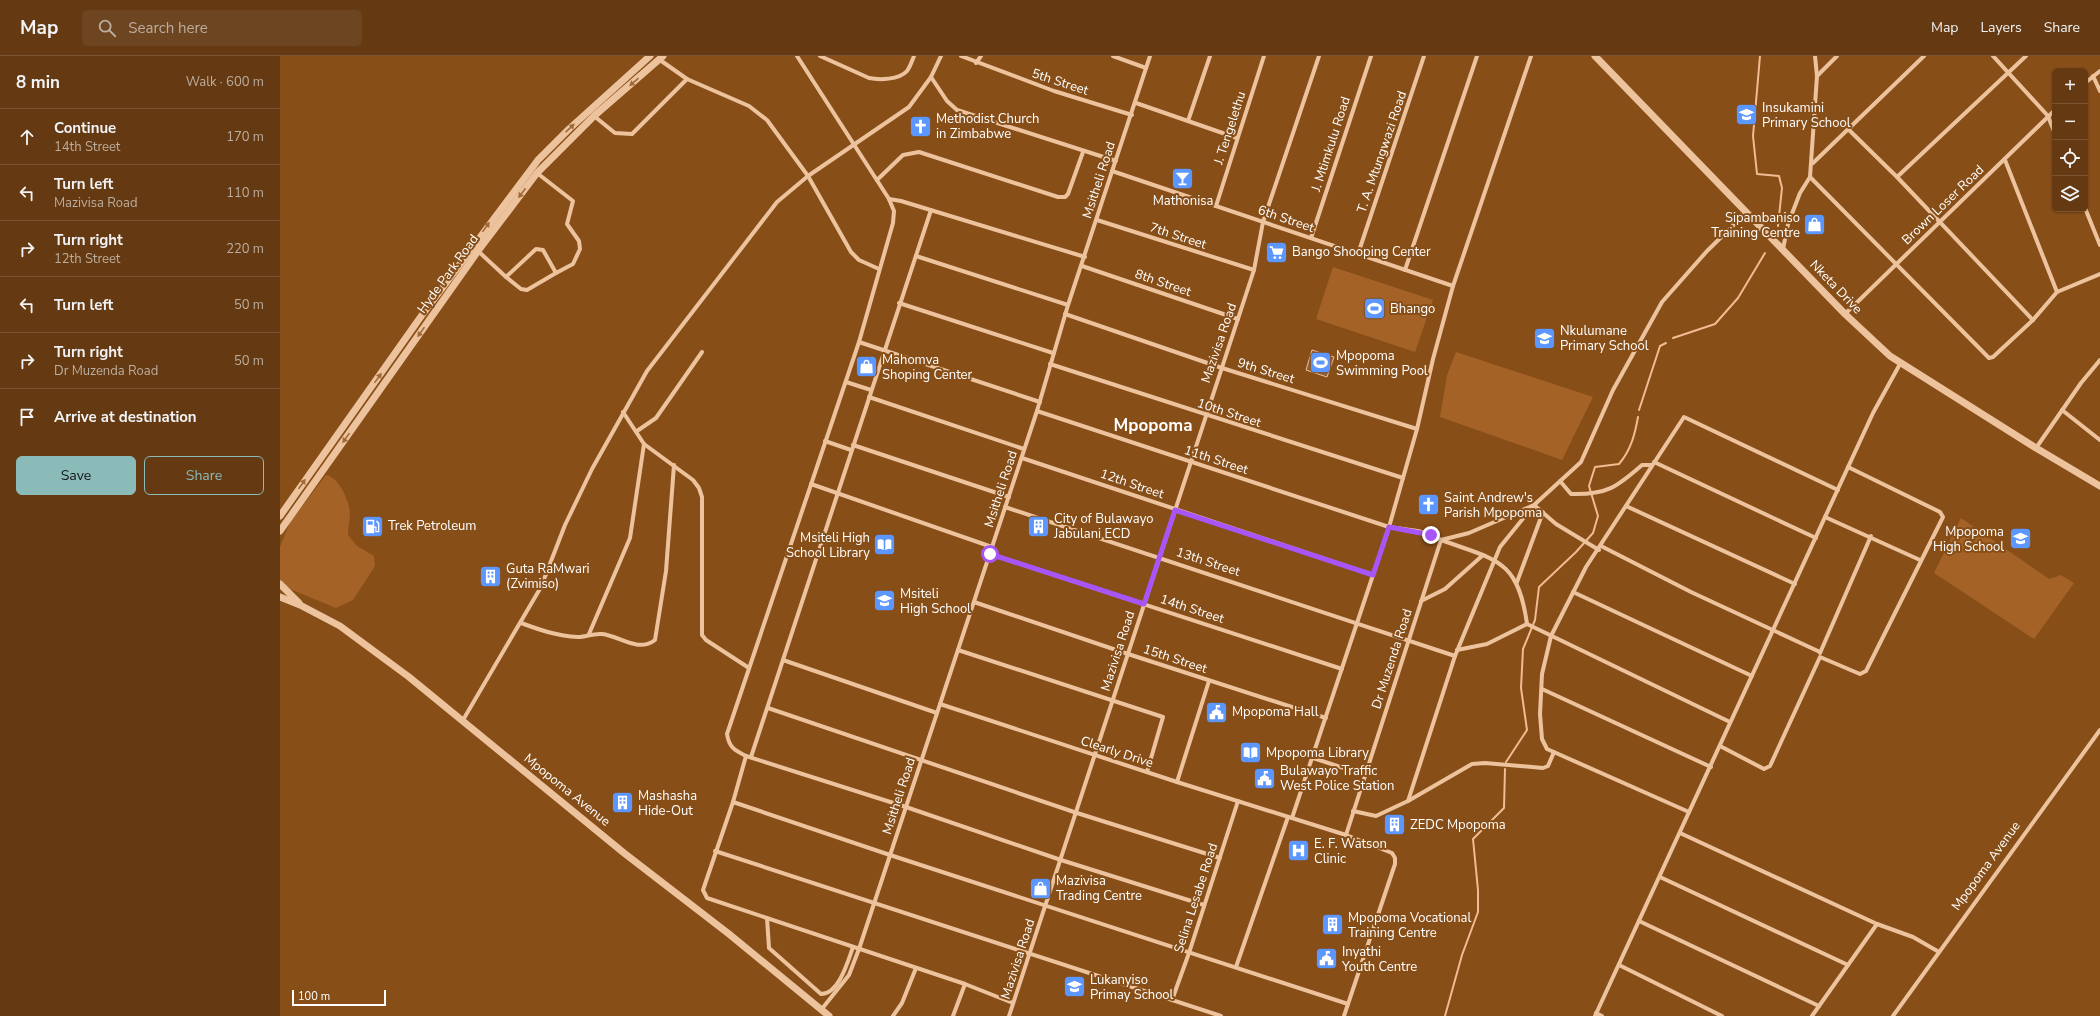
<!DOCTYPE html>
<html lang="en">
<head>
<meta charset="utf-8">
<style>
  :root { --surface:#653a12; --page:#6d4520; --text:#f1f3f6; --muted:#bcad9f; --line:#795432; --accent:#8bbbb9 }
  body { margin:0; font-family:"Nunito Sans",sans-serif; background:var(--page); color:var(--text) }
  .controls { position:absolute; right:12px; top:12px; display:grid; overflow:hidden; border-radius:6px; box-shadow:0 1px 3px #0004 }
  .controls button { width:36px; height:36px; display:grid; place-items:center; padding:0; border:0; border-bottom:1px solid var(--line); background:var(--surface); color:var(--text); font:20px sans-serif }
  .scale { position:absolute; left:12px; bottom:10px; width:94px; box-sizing:border-box; padding-left:4px; border:2px solid #fff; border-top:0; font-size:11px; line-height:14px; white-space:nowrap; color:#fff; -webkit-text-stroke:3px #874e18; paint-order:stroke }
  .stop { position:absolute; width:12px; height:12px; margin:-9px; border:3px solid #a855f7; border-radius:50%; background:#fff }
  .stop.end { background:#a855f7; border-color:#fff; box-shadow:0 1px 4px #0008 }
  .list { margin:0; padding:0; list-style:none }
  h2 { display:flex; justify-content:space-between; align-items:center; height:52px; margin:0; padding:0 16px; font-size:17px }
  h2 small { font-size:13px; font-weight:400; color:var(--muted) }
  .list li { display:grid; grid-template-columns:26px 1fr auto; gap:12px; align-items:center; box-sizing:border-box; height:56px; padding:0 16px; border-top:1px solid var(--line) }
  .list b { display:block; font-size:15px; white-space:nowrap }
  .list p { margin:0; font-size:13px; white-space:nowrap; color:var(--muted) }
  .list em { font-size:13px; font-style:normal; color:var(--muted) }
  .actions { display:flex; gap:8px; padding:12px 16px }
  .actions a { flex:1; padding:9px 0; border:1px solid var(--accent); border-radius:6px; text-align:center; font-size:14px; color:var(--accent) }
  .actions .main { background:var(--accent); color:#111 }
  .icon { flex:none; width:22px; height:22px; fill:none; stroke:currentColor; stroke-width:2; stroke-linecap:round; stroke-linejoin:round }
  .map { position:relative; flex:none; width:1820px; height:960px; overflow:hidden }
  header { display:flex; align-items:center; gap:24px; box-sizing:border-box; height:56px; padding:0 20px; background:var(--surface); border-bottom:1px solid var(--line) }
  header strong { font-size:19px }
  nav { display:flex; gap:22px; margin-inline-start:auto; font-size:14px }
  .search { width:280px; height:36px; background:var(--page); display:flex; align-items:center; gap:10px; box-sizing:border-box; padding:0 14px; border-radius:6px; color:var(--muted); font-size:15px }
  main { display:flex }
  aside { flex:1; background:var(--surface) }
  .map>svg:first-child { display:block }
  .green { fill:#a56227 }
  .water { fill:#8d623a; stroke:#f0bc91 }
  .lines { fill:none; stroke-linecap:round; stroke-linejoin:round }
  .stream { stroke:#f0bc91; stroke-width:2 }
  .minor { stroke:#edc39e; stroke-width:4 }
  .tertiary { stroke:#edc39e; stroke-width:7 }
  .oneway { fill:#a06b3a }
  .route { stroke:#a855f7; stroke-width:5 }
  .labels { text-anchor:middle; dominant-baseline:central; stroke-width:4; stroke-linejoin:round; paint-order:stroke }
  .street-label { font-size:13px; fill:#fff; stroke:#874e18 }
  .poi-label { font-size:13px; fill:#fff; stroke:#874e18; text-anchor:start }
  .district-label { font-size:17px; font-weight:bold; fill:#fff; stroke:#874e18 }
</style>
</head>
<body>
<header>
<strong>Map</strong>
<div class="search"><svg class="icon" aria-label="search" viewBox="0 0 24 24"><circle cx="10" cy="10" r="6"/><path d="M15 15l6 6"/></svg>Search here</div>
<nav><a>Map</a><a>Layers</a><a>Share</a></nav>
</header>
<main>
<aside>
<h2>8 min<small>Walk · 600 m</small></h2>
<ul class="list">
<li><svg class="icon" aria-label="ahead" viewBox="0 0 24 24"><path d="M12 20V5M6 11l6-6 6 6"/></svg><div><b>Continue</b><p>14th Street</p></div><em>170 m</em></li>
<li><svg class="icon" aria-label="left" viewBox="0 0 24 24"><path d="M17 20v-9H6M10 6l-5 5 5 5"/></svg><div><b>Turn left</b><p>Mazivisa Road</p></div><em>110 m</em></li>
<li><svg class="icon" aria-label="right" viewBox="0 0 24 24"><path d="M7 20v-9h11M14 6l5 5-5 5"/></svg><div><b>Turn right</b><p>12th Street</p></div><em>220 m</em></li>
<li><svg class="icon" aria-label="left" viewBox="0 0 24 24"><path d="M17 20v-9H6M10 6l-5 5 5 5"/></svg><div><b>Turn left</b></div><em>50 m</em></li>
<li><svg class="icon" aria-label="right" viewBox="0 0 24 24"><path d="M7 20v-9h11M14 6l5 5-5 5"/></svg><div><b>Turn right</b><p>Dr Muzenda Road</p></div><em>50 m</em></li>
<li><svg class="icon" aria-label="arrive" viewBox="0 0 24 24"><path d="M6 21V4h12l-3 4 3 4H6"/></svg><div><b>Arrive at destination</b></div></li>
</ul>
<div class="actions"><a class="main">Save</a><a>Share</a></div>
</aside>
<div class="map">
<svg width="1820" height="960" viewBox="0 0 1820 960">
  <rect width="100%" height="100%" fill="#874e18"/>
  <g class="green">
    <path d="M1053,211L1153,244L1135,296L1036,263Z"/>
    <path d="M1176,296L1313,341L1282,404L1160,361L1167,319Z"/>
    <path d="M46,419C59,421 69,444 70,457C70,464 68,471 68,479L77,490L94,500L95,510L73,544L56,552L10,533L0,525V491L10,466Z"/>
    <path d="M1681,462L1769,523L1781,519L1794,527L1754,583L1654,517Z"/>
  </g>
  <path class="water" d="M1032,294L1054,301L1047,321L1026,314Z"/>
  <g class="lines">
    <g class="stream">
      <path d="M1480,0L1473,80L1477,118L1499,120L1502,132L1498,170"/>
      <path d="M1393,282L1435,268L1458,242L1485,197"/>
      <path d="M1359,354L1380,290L1386,287"/>
      <path d="M1226,706L1247,674L1241,632L1243,593L1255,564L1259,531L1296,496L1313,477L1318,460L1309,430L1315,411L1339,408C1351,394 1355,378 1358,361"/>
      <path d="M1165,960L1182,899L1198,856V834L1193,783L1224,752L1225,713"/>
    </g>
    <g class="minor">
      <path d="M517,0L609,143L614,155L613,167L579,286L447,678C449,691 454,694 466,700L626,751L781,804L924,849"/>
      <path d="M540,0L589,22C599,24 619,24 627,15C630,11 632,5 634,0"/>
      <path d="M681,0L774,35L852,59"/>
      <path d="M833,0L866,12"/>
      <path d="M1535,0L1537,20L1530,121L1709,302L1713,301L1753,264L1777,236L1820,218"/>
      <path d="M1713,0L1768,60L1775,78"/>
      <path d="M380,4L407,23L469,50L487,64L528,120L571,196L579,204L599,213"/>
      <path d="M696,7L701,0"/>
      <path d="M1537,20L1557,0"/>
      <path d="M1813,20L1820,35"/>
      <path d="M651,21L667,45L677,54L836,105"/>
      <path d="M1805,27L1820,15"/>
      <path d="M856,47L957,82"/>
      <path d="M314,60L335,77L352,78L407,23"/>
      <path d="M908,65L930,0"/>
      <path d="M1568,73L1617,121L1753,264"/>
      <path d="M1725,104L1777,236"/>
      <path d="M1533,107L1644,0"/>
      <path d="M832,115L1173,230"/>
      <path d="M1617,121L1746,0"/>
      <path d="M597,124L623,99L639,96L778,141H785L788,138L803,96"/>
      <path d="M609,143L621,145L805,201"/>
      <path d="M936,150L984,0"/>
      <path d="M1805,152L1820,189"/>
      <path d="M817,164L974,214"/>
      <path d="M1031,182L1091,0"/>
      <path d="M1503,193L1508,168L1520,137L1530,121"/>
      <path d="M198,195L226,221L256,193L263,194L276,217L293,208L300,193L299,185L287,168L293,145L257,117"/>
      <path d="M1078,198L1144,0"/>
      <path d="M636,200L788,249"/>
      <path d="M802,210L958,263"/>
      <path d="M1125,214L1197,0"/>
      <path d="M226,221L241,233L247,234L276,217"/>
      <path d="M619,247L773,297"/>
      <path d="M785,258L942,312L1137,373"/>
      <path d="M1565,258L1775,54"/>
      <path d="M579,286L760,346"/>
      <path d="M770,308L1123,422"/>
      <path d="M566,326L591,334"/>
      <path d="M589,341L744,393"/>
      <path d="M1782,354L1820,384"/>
      <path d="M757,355L1109,471C1126,474 1147,474 1161,484L1066,779"/>
      <path d="M343,356L364,388L413,424L419,432L422,441V579L426,584L469,612"/>
      <path d="M357,375L376,362L422,296"/>
      <path d="M545,385L571,394"/>
      <path d="M573,389L729,441"/>
      <path d="M1756,392L1801,327L1820,304"/>
      <path d="M742,402L1093,519"/>
      <path d="M1374,406L1536,482"/>
      <path d="M1280,425L1291,438C1327,439 1337,431 1362,409H1372"/>
      <path d="M531,428L712,491"/>
      <path d="M1346,450L1515,528"/>
      <path d="M725,451L1175,600L1128,745L1096,760L1073,755"/>
      <path d="M1545,461L1640,504"/>
      <path d="M1161,484L1189,477L1254,449L1301,406L1333,334L1382,246L1427,195L1467,156"/>
      <path d="M1161,484C1216,504 1238,503 1247,568"/>
      <path d="M1321,490L1411,536L1540,596"/>
      <path d="M710,498L1062,613"/>
      <path d="M1237,526L1263,456"/>
      <path d="M1293,536L1472,620"/>
      <path d="M1141,545L1165,533L1203,499"/>
      <path d="M694,546L848,598L1046,662"/>
      <path d="M241,567C260,574 277,580 298,581C306,581 313,577 322,578C340,580 358,597 375,584L386,515L394,409"/>
      <path d="M1247,568L1450,666"/>
      <path d="M309,578L350,482L364,388"/>
      <path d="M678,594L883,661L867,716"/>
      <path d="M1177,594L1207,588L1247,568"/>
      <path d="M1540,597L1591,480"/>
      <path d="M1175,600L1220,491L1254,449L1276,468L1319,494"/>
      <path d="M503,604L657,657"/>
      <path d="M1262,633L1431,711"/>
      <path d="M660,648L897,726L1066,779L1112,797L1115,802V808L1064,960"/>
      <path d="M488,652L797,757L940,802"/>
      <path d="M183,664L261,531L285,469L312,413L367,315L497,146L528,120L629,51L651,21L661,0"/>
      <path d="M1440,690L1484,713L1490,710L1540,601L1580,618L1586,615L1663,461L1660,456L1568,411"/>
      <path d="M466,700L453,746L423,834L427,842L685,928L733,947"/>
      <path d="M471,701L651,154"/>
      <path d="M1033,702L1085,719"/>
      <path d="M897,726L929,625"/>
      <path d="M1128,745L1192,708L1205,707L1263,712L1268,710L1274,696"/>
      <path d="M453,746L610,799L1068,948"/>
      <path d="M1409,756L1267,693L1262,683L1260,658L1262,618L1271,580L1306,511L1404,361L1558,434"/>
      <path d="M1012,762L1109,471L1137,373L1153,303L1173,230L1251,0"/>
      <path d="M1400,777L1597,868L1633,881L1659,896"/>
      <path d="M435,795L941,960"/>
      <path d="M1380,821L1568,909"/>
      <path d="M487,862L489,892L541,938C559,938 568,905 573,891"/>
      <path d="M1359,865L1539,950"/>
      <path d="M1339,909L1442,960"/>
      <path d="M956,911L1008,761"/>
      <path d="M892,944L909,897L958,745"/>
      <path d="M541,954L569,919L579,893L757,355L788,249L870,0"/>
      <path d="M1316,957L1322,960"/>
      <path d="M613,960L622,947L636,912"/>
      <path d="M673,960L685,928"/>
      <path d="M729,960L974,214L983,166L1039,0"/>
      <path d="M1315,960L1593,357L1620,308"/>
      <path d="M1532,960L1597,868"/>
      <path d="M1613,960L1820,674"/>
    </g>
    <g class="tertiary">
      <path d="M1315,0L1565,258L1610,300L1756,392L1820,430"/>
      <path d="M0,460L142,259L258,104L289,73L370,0"/>
      <path d="M0,475L198,195L257,117L314,60L383,0"/>
      <path d="M0,528L19,547"/>
      <path d="M0,541L20,549L60,570L129,621L344,797L449,878L549,960"/>
    </g>
  </g>
  <defs><path id="oneway-solid" d="M-6-.8H1V-3.2L6.5 0L1 3.2V.8H-6Z"/></defs>
  <g class="oneway">
    <use href="#oneway-solid" transform="translate(354 26) rotate(139)"/>
    <use href="#oneway-solid" transform="translate(290 72) rotate(-43)"/>
    <use href="#oneway-solid" transform="translate(242 137) rotate(127)"/>
    <use href="#oneway-solid" transform="translate(206 171) rotate(-54)"/>
    <use href="#oneway-solid" transform="translate(141 276) rotate(125)"/>
    <use href="#oneway-solid" transform="translate(98 322) rotate(-54)"/>
    <use href="#oneway-solid" transform="translate(66 382) rotate(125)"/>
    <use href="#oneway-solid" transform="translate(22 428) rotate(-55)"/>
  </g>
  <g class="lines">
    <path class="route" d="M710,498L864,548L895,454L1093,519L1109,471L1151,479"/>
  </g>
  <defs>
    <symbol id="school-square" viewBox="-11 -11 22 22"><rect x="-9" y="-9" width="18" height="18" rx="4" fill="#5b97ff" stroke="#874e18"/><path d="M0-5L7-2L0 1L-7-2ZM-4 1L0 2.5L4 1V4Q0 6-4 4Z" fill="#fff"/></symbol>
    <symbol id="church-square" viewBox="-11 -11 22 22"><rect x="-9" y="-9" width="18" height="18" rx="4" fill="#5b97ff" stroke="#874e18"/><path d="M-1.2-6h2.4v3.5h3.3v2.4h-3.3V6h-2.4V-.1h-3.3v-2.4h3.3Z" fill="#fff"/></symbol>
    <symbol id="bar-square" viewBox="-11 -11 22 22"><rect x="-9" y="-9" width="18" height="18" rx="4" fill="#5b97ff" stroke="#874e18"/><path d="M-6-5H6L.8 .8V4.5H3.5V6h-7V4.5H-.8V.8Z" fill="#fff"/></symbol>
    <symbol id="shop-square" viewBox="-11 -11 22 22"><rect x="-9" y="-9" width="18" height="18" rx="4" fill="#5b97ff" stroke="#874e18"/><path d="M-5-2.5h2.3a2.7 3.5 0 0 1 5.4 0H5L5.5 6h-11ZM-1.5-2.5h3a1.5 2.3 0 0 0-3 0Z" fill="#fff"/></symbol>
    <symbol id="supermarket-square" viewBox="-11 -11 22 22"><rect x="-9" y="-9" width="18" height="18" rx="4" fill="#5b97ff" stroke="#874e18"/><path d="M-6-5.5h2.5l.6 2H6L4.5 2H-2.5L-4.4-4H-6ZM-1.5 3.2a1.3 1.3 0 1 0 .1 0ZM3 3.2a1.3 1.3 0 1 0 .1 0Z" fill="#fff"/></symbol>
    <symbol id="stadium-square" viewBox="-11 -11 22 22"><rect x="-9" y="-9" width="18" height="18" rx="4" fill="#5b97ff" stroke="#874e18"/><path d="M0-5a6.5 5 0 1 0 0 10a6.5 5 0 1 0 0-10ZM-3.5-1.8h7v3.6h-7Z" fill="#fff"/></symbol>
    <symbol id="fuel-square" viewBox="-11 -11 22 22"><rect x="-9" y="-9" width="18" height="18" rx="4" fill="#5b97ff" stroke="#874e18"/><path d="M-5.5-6h7V0h2V4h1.3V-2.5L3-4.5l.8-.8L6-3V5H2.5V1h-1V6h-7ZM-4.2-4.7v3.2H.2V-4.7Z" fill="#fff"/></symbol>
    <symbol id="building-square" viewBox="-11 -11 22 22"><rect x="-9" y="-9" width="18" height="18" rx="4" fill="#5b97ff" stroke="#874e18"/><path d="M-4-6H4V6H1V3H-1V6H-4ZM-2.5-4.3h1.7v1.8h-1.7ZM.8-4.3h1.7v1.8H.8ZM-2.5-1h1.7V.8h-1.7ZM.8-1h1.7V.8H.8Z" fill="#fff"/></symbol>
    <symbol id="library-square" viewBox="-11 -11 22 22"><rect x="-9" y="-9" width="18" height="18" rx="4" fill="#5b97ff" stroke="#874e18"/><path d="M-6-4Q-3-5.5-.7-3.5V5Q-3 3-6 4ZM6-4Q3-5.5 .7-3.5V5Q3 3 6 4Z" fill="#fff"/></symbol>
    <symbol id="civic-square" viewBox="-11 -11 22 22"><rect x="-9" y="-9" width="18" height="18" rx="4" fill="#5b97ff" stroke="#874e18"/><path d="M-.6-6.5H3V-4.5H.6V-3L4-1V1h2V6H-6V1h2V-1L-.6-3ZM-1.2 2.5V6h2.4V2.5Z" fill="#fff"/></symbol>
    <symbol id="hospital-square" viewBox="-11 -11 22 22"><rect x="-9" y="-9" width="18" height="18" rx="4" fill="#5b97ff" stroke="#874e18"/><path d="M-5-5h3v3.5h4V-5h3V5h-3V1.5h-4V5h-3Z" fill="#fff"/></symbol>
  </defs>
  <g fill-rule="evenodd">
    <use href="#school-square" x="1454" y="46" width="25" height="25"/>
    <use href="#church-square" x="628" y="58" width="25" height="25"/>
    <use href="#bar-square" x="890" y="110" width="25" height="25"/>
    <use href="#shop-square" x="1522" y="156" width="25" height="25"/>
    <use href="#supermarket-square" x="984" y="184" width="25" height="25"/>
    <use href="#stadium-square" x="1082" y="240" width="25" height="25"/>
    <use href="#school-square" x="1252" y="270" width="25" height="25"/>
    <use href="#stadium-square" x="1028" y="294" width="25" height="25"/>
    <use href="#shop-square" x="574" y="298" width="25" height="25"/>
    <use href="#church-square" x="1136" y="436" width="25" height="25"/>
    <use href="#fuel-square" x="80" y="458" width="25" height="25"/>
    <use href="#building-square" x="746" y="458" width="25" height="25"/>
    <use href="#school-square" x="1728" y="470" width="25" height="25"/>
    <use href="#library-square" x="592" y="476" width="25" height="25"/>
    <use href="#building-square" x="198" y="508" width="25" height="25"/>
    <use href="#school-square" x="592" y="532" width="25" height="25"/>
    <use href="#civic-square" x="924" y="644" width="25" height="25"/>
    <use href="#library-square" x="958" y="684" width="25" height="25"/>
    <use href="#civic-square" x="972" y="710" width="25" height="25"/>
    <use href="#building-square" x="330" y="734" width="25" height="25"/>
    <use href="#building-square" x="1102" y="756" width="25" height="25"/>
    <use href="#hospital-square" x="1006" y="782" width="25" height="25"/>
    <use href="#shop-square" x="748" y="820" width="25" height="25"/>
    <use href="#building-square" x="1040" y="856" width="25" height="25"/>
    <use href="#civic-square" x="1034" y="890" width="25" height="25"/>
    <use href="#school-square" x="782" y="918" width="25" height="25"/>
  </g>
  <g class="labels">
    <g class="street-label">
      <text transform="translate(780 26) rotate(18)">5th Street</text>
      <text transform="translate(950 72) rotate(-72)">J. Tengelethu</text>
      <text transform="translate(1051 88) rotate(-72)">J. Mtimkulu Road</text>
      <text transform="translate(1102 96) rotate(-71)">T. A. Mtungwazi Road</text>
      <text transform="translate(819 124) rotate(-72)">Msitheli Road</text>
      <text transform="translate(1663 149) rotate(-44)">Brown Loser Road</text>
      <text transform="translate(1006 163) rotate(19)">6th Street</text>
      <text transform="translate(898 180) rotate(18)">7th Street</text>
      <text transform="translate(168 218) rotate(-54)">Hyde Park Road</text>
      <text transform="translate(883 227) rotate(19)">8th Street</text>
      <text transform="translate(1556 231) rotate(46)">Nketa Drive</text>
      <text transform="translate(939 287) rotate(-71)">Mazivisa Road</text>
      <text transform="translate(986 315) rotate(17)">9th Street</text>
      <text transform="translate(949 357) rotate(18)">10th Street</text>
      <text transform="translate(936 404) rotate(18)">11th Street</text>
      <text transform="translate(852 428) rotate(19)">12th Street</text>
      <text transform="translate(721 433) rotate(-72)">Msitheli Road</text>
      <text transform="translate(928 506) rotate(18)">13th Street</text>
      <text transform="translate(912 553) rotate(18)">14th Street</text>
      <text transform="translate(838 595) rotate(-72)">Mazivisa Road</text>
      <text transform="translate(895 603) rotate(18)">15th Street</text>
      <text transform="translate(1112 603) rotate(-72)">Dr Muzenda Road</text>
      <text transform="translate(837 696) rotate(18)">Clearly Drive</text>
      <text transform="translate(287 734) rotate(39)">Mpopoma Avenue</text>
      <text transform="translate(619 740) rotate(-72)">Msitheli Road</text>
      <text transform="translate(1706 810) rotate(-54)">Mpopoma Avenue</text>
      <text transform="translate(916 842) rotate(-72)">Selina Lesabe Road</text>
      <text transform="translate(738 903) rotate(-72)">Mazivisa Road</text>
    </g>
    <g class="poi-label">
      <text x="1482" y="52">Insukamini<tspan x="1482" dy="15">Primary School</tspan></text>
      <text x="656" y="63">Methodist Church<tspan x="656" dy="15">in Zimbabwe</tspan></text>
      <text x="903" y="145" text-anchor="middle">Mathonisa</text>
      <text x="1520" y="162" text-anchor="end">Sipambaniso<tspan x="1520" dy="15">Training Centre</tspan></text>
      <text x="1012" y="196">Bango Shooping Center</text>
      <text x="1110" y="253">Bhango</text>
      <text x="1280" y="275">Nkulumane<tspan x="1280" dy="15">Primary School</tspan></text>
      <text x="1056" y="300">Mpopoma<tspan x="1056" dy="15">Swimming Pool</tspan></text>
      <text x="602" y="304">Mahomva<tspan x="602" dy="15">Shoping Center</tspan></text>
      <text x="1164" y="442">Saint Andrew's<tspan x="1164" dy="15">Parish Mpopoma</tspan></text>
      <text x="774" y="463">City of Bulawayo<tspan x="774" dy="15">Jabulani ECD</tspan></text>
      <text x="108" y="470">Trek Petroleum</text>
      <text x="1724" y="476" text-anchor="end">Mpopoma<tspan x="1724" dy="15">High School</tspan></text>
      <text x="590" y="482" text-anchor="end">Msiteli High<tspan x="590" dy="15">School Library</tspan></text>
      <text x="226" y="513">Guta RaMwari<tspan x="226" dy="15">(Zvimiso)</tspan></text>
      <text x="620" y="538">Msiteli<tspan x="620" dy="15">High School</tspan></text>
      <text x="952" y="656">Mpopoma Hall</text>
      <text x="986" y="697">Mpopoma Library</text>
      <text x="1000" y="715">Bulawayo Traffic<tspan x="1000" dy="15">West Police Station</tspan></text>
      <text x="358" y="740">Mashasha<tspan x="358" dy="15">Hide-Out</tspan></text>
      <text x="1130" y="769">ZEDC Mpopoma</text>
      <text x="1034" y="788">E. F. Watson<tspan x="1034" dy="15">Clinic</tspan></text>
      <text x="776" y="825">Mazivisa<tspan x="776" dy="15">Trading Centre</tspan></text>
      <text x="1068" y="862">Mpopoma Vocational<tspan x="1068" dy="15">Training Centre</tspan></text>
      <text x="1062" y="896">Inyathi<tspan x="1062" dy="15">Youth Centre</tspan></text>
      <text x="810" y="924">Lukanyiso<tspan x="810" dy="15">Primay School</tspan></text>
    </g>
    <g class="district-label">
      <text x="873" y="369">Mpopoma</text>
    </g>
  </g>
</svg>
<div class="controls">
<button>+</button>
<button>−</button>
<button><svg class="icon" aria-label="locate" viewBox="0 0 24 24"><circle cx="12" cy="12" r="6"/><path d="M12 2v4M12 18v4M2 12h4M18 12h4"/></svg></button>
<button><svg class="icon" aria-label="layers" viewBox="0 0 24 24"><path d="M12 4l9 5-9 5-9-5zM3 14l9 5 9-5"/></svg></button>
</div>
<div class="scale">100 m</div>
<div class="stop" style="left:710px;top:498px"></div>
<div class="stop end" style="left:1151px;top:479px"></div>
</div>
</main>
</body>
</html>
